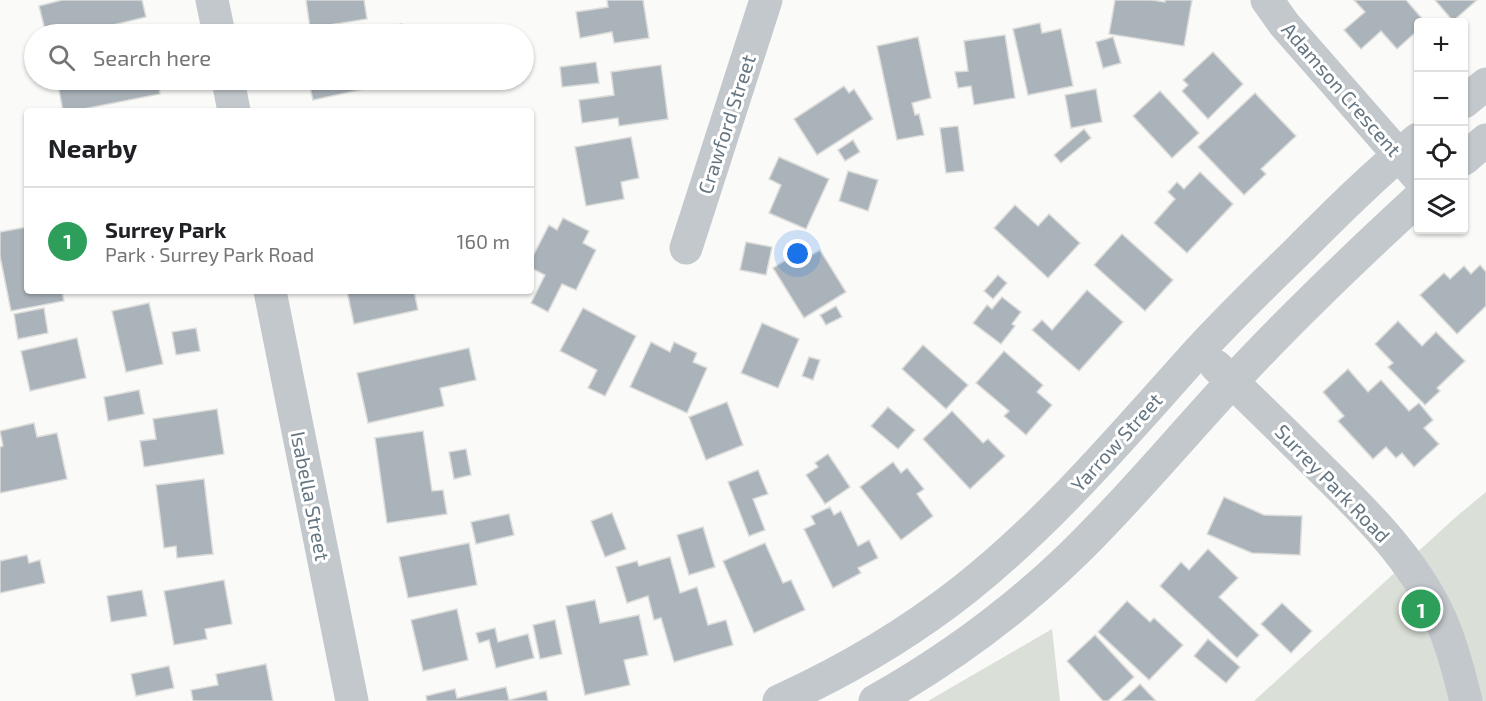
<!DOCTYPE html>
<html lang="en">
<head>
<meta charset="utf-8">
<style>
  :root { --surface:#fff; --page:#f2f2f2; --text:#202124; --muted:#757577; --line:#e0e0e0; --accent:#e4572e }
  body { margin:0; font-family:"Exo 2",sans-serif; background:var(--page); color:var(--text) }
  .controls { position:absolute; right:18px; top:18px; display:grid; overflow:hidden; border-radius:6px; box-shadow:0 2px 4px #0004 }
  .controls button { width:54px; height:54px; display:grid; place-items:center; padding:0; border:0; border-bottom:2px solid var(--line); background:var(--surface); color:var(--text); font:30px sans-serif }
  .you { position:absolute; left:798px; top:254px; width:21px; height:21px; margin:-15px; border:4px solid #fff; border-radius:50%; background:#1a73e8; box-shadow:0 0 0 9px #1a73e833 }
  .badge { display:grid; place-items:center; width:39px; height:39px; border-radius:50%; background:var(--accent); color:#fff; font-size:20px; font-weight:700 }
  .pin { position:absolute; translate:-50% -50%; border:3px solid #fff; box-shadow:0 2px 6px #0006 }
  .list { margin:0; padding:0; list-style:none }
  h2 { display:flex; justify-content:space-between; align-items:center; height:78px; margin:0; padding:0 24px; font-size:26px }
  h2 small { font-size:20px; font-weight:400; color:var(--muted) }
  .list li { display:grid; grid-template-columns:39px 1fr auto; gap:18px; align-items:center; box-sizing:border-box; height:108px; padding:0 24px; border-top:2px solid var(--line) }
  .list b { display:block; font-size:22px; white-space:nowrap }
  .list p { margin:0; font-size:20px; white-space:nowrap; color:var(--muted) }
  .list em { font-size:20px; font-style:normal; color:var(--muted) }
  .icon { flex:none; width:33px; height:33px; fill:none; stroke:currentColor; stroke-width:2; stroke-linecap:round; stroke-linejoin:round }
  .map { position:relative; flex:none; width:1486px; height:701px; overflow:hidden }
  .search { position:absolute; background:var(--surface); box-shadow:0 2px 4px #0004; left:24px; top:24px; width:510px; height:66px; display:flex; align-items:center; gap:15px; box-sizing:border-box; padding:0 21px; border-radius:33px; color:var(--muted); font-size:22px }
  .panel { position:absolute; background:var(--surface); box-shadow:0 2px 4px #0004; left:24px; top:108px; width:510px; height:186px; border-radius:6px }
  .map>svg:first-child { display:block }
  .green { fill:#dadfd7 }
  .building { fill:#aab3b9; stroke:#dcdcda; stroke-width:1.5 }
  .lines { fill:none; stroke-linecap:round; stroke-linejoin:round }
  .minor { stroke:#c3c8cc; stroke-width:33 }
  .labels { text-anchor:middle; dominant-baseline:central; stroke-width:6; stroke-linejoin:round; paint-order:stroke }
  .street-label { font-size:20px; fill:#657683; stroke:#fff }
</style>
</head>
<body>
<div class="map">
<svg width="1486" height="701" viewBox="0 0 1486 701">
  <rect width="100%" height="100%" fill="#fafaf8"/>
  <g class="green">
    <path d="M1486,492V701H1254L1457,516Z"/>
    <path d="M1052,629L1060,701H928Z"/>
  </g>
  <g class="building">
    <path d="M62,0H142L146,17L76,34H46L39,6Z"/>
    <path d="M306,0H364L367,19L310,28Z"/>
    <path d="M607,0H643L649,38L614,43L612,32L580,38L576,12L608,7Z"/>
    <path d="M1115,0H1151L1165,2V0H1192L1184,46L1109,34Z"/>
    <path d="M1354,0H1406L1425,22H1418V30L1397,49L1381,31L1361,49L1344,30L1365,12Z"/>
    <path d="M1435,0H1477L1453,21Z"/>
    <path d="M1040,23L1042,33L1061,29L1073,86L1028,95L1013,29Z"/>
    <path d="M402,24L405,34H374L373,31Z"/>
    <path d="M1005,35L1015,98L974,105L971,86L958,88L955,72L968,71L964,41Z"/>
    <path d="M918,37L931,98L912,103L915,115L919,114L924,135L897,140L877,46Z"/>
    <path d="M1113,37L1121,63L1103,68L1096,42Z"/>
    <path d="M1213,52L1243,84L1208,119L1182,91L1188,85L1183,80Z"/>
    <path d="M596,62L599,83L562,87L560,67Z"/>
    <path d="M661,65L668,119L619,126L618,118L582,123L579,100L614,95L611,72Z"/>
    <path d="M57,80H158L160,94L73,111H63Z"/>
    <path d="M308,80H367L369,88L313,100Z"/>
    <path d="M385,80H402L403,84L387,89Z"/>
    <path d="M844,86L849,93L854,89L873,119L817,155L794,119Z"/>
    <path d="M1096,89L1102,122L1071,128L1065,95Z"/>
    <path d="M1160,91L1199,133L1172,158L1133,116Z"/>
    <path d="M1255,93L1296,136L1261,169L1266,174L1244,195L1198,147Z"/>
    <path d="M958,126L964,171L946,173L940,128Z"/>
    <path d="M1084,129L1091,138L1061,163L1054,155Z"/>
    <path d="M631,137L639,178L621,182L624,199L586,206L575,147Z"/>
    <path d="M853,140L860,152L845,161L838,150Z"/>
    <path d="M779,157L829,179L806,229L769,213L781,185L769,179Z"/>
    <path d="M848,171L878,180L868,211L839,201Z"/>
    <path d="M1200,172L1233,204L1187,253L1154,223L1175,199L1168,192L1177,182L1184,189Z"/>
    <path d="M1015,205L1038,226L1049,214L1080,243L1048,278L994,228Z"/>
    <path d="M563,218L589,231L583,243L596,250L576,290L562,284L548,312L531,303L545,275L531,268V260L549,225L557,230Z"/>
    <path d="M27,227V291H62L64,301L11,311L0,256V232Z"/>
    <path d="M1122,234L1173,280L1145,311L1094,265Z"/>
    <path d="M746,242L772,247L766,275L740,270Z"/>
    <path d="M820,250L846,292L804,318L773,268L797,253L802,261Z"/>
    <path d="M1480,265L1486,272V306L1457,334L1420,295L1444,273L1450,279L1464,266L1471,274Z"/>
    <path d="M998,275L1007,283L993,299L984,291Z"/>
    <path d="M1087,290L1123,322L1079,371L1032,330L1042,320L1052,330Z"/>
    <path d="M347,291H414L418,310L354,324Z"/>
    <path d="M1002,297L1021,312L1012,324L1015,326L1001,344L973,323L987,305L992,309Z"/>
    <path d="M149,303L163,364L126,372L112,311Z"/>
    <path d="M836,306L842,317L826,325L820,315Z"/>
    <path d="M44,308L48,333L18,339L14,314Z"/>
    <path d="M583,308L636,336L605,396L588,388L597,370L560,351Z"/>
    <path d="M1398,321L1422,346L1436,332L1465,361L1437,388L1440,391L1425,405L1388,367L1393,363L1375,344Z"/>
    <path d="M762,323L799,339L778,388L741,373Z"/>
    <path d="M196,328L200,351L176,355L172,332Z"/>
    <path d="M77,338L86,378L30,391L21,351Z"/>
    <path d="M651,342L670,352L674,342L697,353L693,362L707,368L687,413L630,387Z"/>
    <path d="M923,345L968,385L946,409L902,369Z"/>
    <path d="M469,348L476,380L440,388L444,406L368,423L357,373Z"/>
    <path d="M1004,351L1043,385L1037,392L1052,405L1026,435L1004,416L1009,411L976,383Z"/>
    <path d="M809,357L820,360L813,380L802,376Z"/>
    <path d="M1348,369L1368,392L1381,380L1409,411L1419,403L1433,420L1424,428L1439,444L1414,467L1402,453L1396,458L1386,447L1373,459L1338,421L1344,416L1323,392Z"/>
    <path d="M139,390L144,414L108,421L104,397Z"/>
    <path d="M727,402L743,445L706,460L689,417Z"/>
    <path d="M888,407L915,430L898,449L871,426Z"/>
    <path d="M217,409L224,454L144,467L140,441L156,439L153,419Z"/>
    <path d="M952,411L983,443L988,439L1005,456L970,489L923,439Z"/>
    <path d="M34,423L37,437L57,433L67,479L0,493V447L3,446L0,431Z"/>
    <path d="M423,431L432,491L443,490L447,514L387,523L375,438Z"/>
    <path d="M466,449L471,475L454,479L449,452Z"/>
    <path d="M828,454L850,487L825,504L806,475L818,467L815,463Z"/>
    <path d="M893,462L901,473L907,468L924,489L917,494L933,516L901,540L860,487Z"/>
    <path d="M758,470L768,494L753,499L765,530L749,536L728,482Z"/>
    <path d="M204,479L213,554L177,558L176,546L164,548L156,485Z"/>
    <path d="M1224,497L1264,515L1302,516L1300,555L1252,553L1207,534Z"/>
    <path d="M830,507L834,515L841,511L858,546L869,540L878,558L858,568L861,573L833,588L804,529L815,524L811,516Z"/>
    <path d="M612,513L626,549L605,557L591,521Z"/>
    <path d="M509,514L514,535L476,544L471,522Z"/>
    <path d="M703,527L715,567L689,575L677,535Z"/>
    <path d="M469,543L477,585L408,598L399,557Z"/>
    <path d="M765,543L783,583L791,580L805,610L754,633L723,561Z"/>
    <path d="M1208,549L1238,578L1219,597L1259,635L1237,658L1160,586L1181,562L1189,570Z"/>
    <path d="M27,555L29,563L40,560L45,583L0,593V561Z"/>
    <path d="M670,557L680,593L697,587L708,625L726,620L733,645L674,662L661,618L654,620L648,596L627,603L616,567L637,561L639,566Z"/>
    <path d="M224,580L232,624L205,629L207,639L174,645L164,591Z"/>
    <path d="M142,590L147,616L111,622L107,596Z"/>
    <path d="M595,600L600,623L639,615L648,655L624,660L630,685L585,695L566,606Z"/>
    <path d="M1127,601L1150,622L1154,618L1183,645L1149,680L1098,632Z"/>
    <path d="M1282,603L1312,631L1291,653L1261,624Z"/>
    <path d="M457,609L468,660L423,671L411,620Z"/>
    <path d="M555,620L562,654L540,659L533,625Z"/>
    <path d="M495,628L498,642L528,634L534,658L496,668L489,640L479,643L476,633Z"/>
    <path d="M1095,635L1134,677L1108,701H1103L1067,661Z"/>
    <path d="M1208,639L1240,667L1226,683L1194,656Z"/>
    <path d="M266,664L273,701H193L191,690L218,685L216,674Z"/>
    <path d="M169,666L174,688L136,696L131,674Z"/>
    <path d="M1140,684L1156,701H1122Z"/>
    <path d="M506,687L509,700L546,691L548,701H427L426,696L455,689L457,698Z"/>
  </g>
  <g class="lines">
    <g class="minor">
      <path d="M212,0L219,34"/>
      <path d="M1267,0L1284,24L1418,177"/>
      <path d="M228,80L234,111"/>
      <path d="M1464,102L1486,84"/>
      <path d="M1464,159L1486,140"/>
      <path d="M686,248L766,0"/>
      <path d="M270,291L352,701"/>
      <path d="M1216,366C1248,397 1280,428 1311,459C1359,506 1412,556 1440,618C1452,645 1459,673 1466,701"/>
      <path d="M779,701C845,671 908,634 965,589C1052,520 1123,435 1197,353C1229,318 1262,286 1296,253C1335,214 1375,174 1418,139"/>
      <path d="M875,701C946,661 1013,612 1071,556C1128,501 1178,440 1231,383C1291,318 1354,258 1418,199"/>
    </g>
  </g>
  <g class="labels">
    <g class="street-label">
      <text transform="translate(1342 89) rotate(49)">Adamson Crescent</text>
      <text transform="translate(726 124) rotate(-72)">Crawford Street</text>
      <text transform="translate(1116 442) rotate(-48)">Yarrow Street</text>
      <text transform="translate(1333 483) rotate(46)">Surrey Park Road</text>
      <text transform="translate(311 496) rotate(79)">Isabella Street</text>
    </g>
  </g>
</svg>
<div class="controls">
<button>+</button>
<button>−</button>
<button><svg class="icon" aria-label="locate" viewBox="0 0 24 24"><circle cx="12" cy="12" r="6"/><path d="M12 2v4M12 18v4M2 12h4M18 12h4"/></svg></button>
<button><svg class="icon" aria-label="layers" viewBox="0 0 24 24"><path d="M12 4l9 5-9 5-9-5zM3 14l9 5 9-5"/></svg></button>
</div>
<div class="you"></div>
<div class="pin badge" style="left:1421px;top:609px;background:#2e9e5b">1</div>
<div class="search"><svg class="icon" aria-label="search" viewBox="0 0 24 24"><circle cx="10" cy="10" r="6"/><path d="M15 15l6 6"/></svg>Search here</div>
<section class="panel">
<h2>Nearby<small></small></h2>
<ul class="list">
<li><span class="badge" style="background:#2e9e5b">1</span><div><b>Surrey Park</b><p>Park · Surrey Park Road</p></div><em>160 m</em></li>
</ul>
</section>
</div>
</body>
</html>
